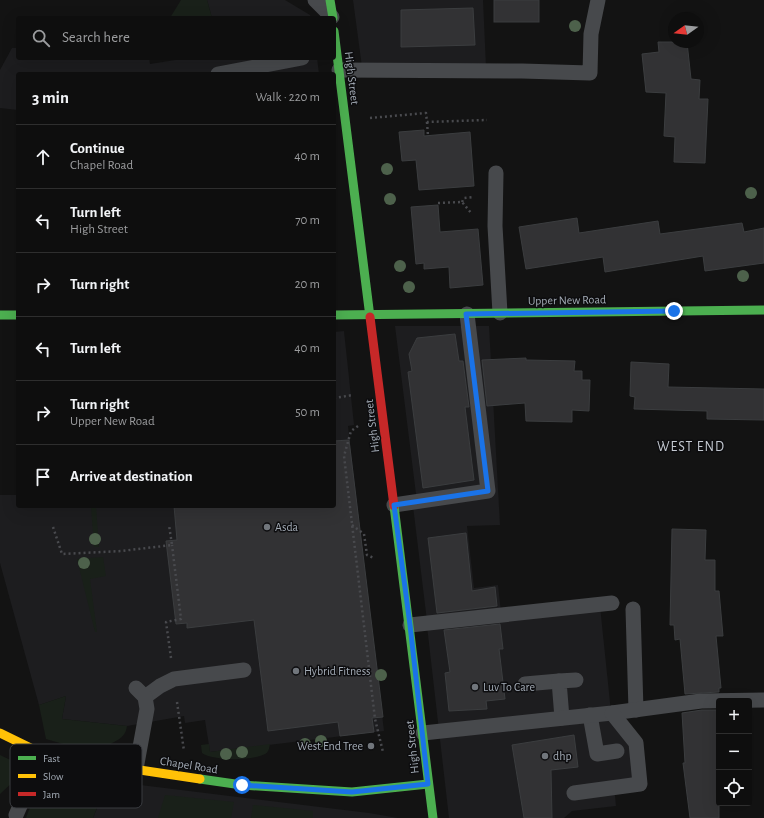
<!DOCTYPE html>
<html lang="en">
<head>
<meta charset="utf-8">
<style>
  :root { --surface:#0e0e0e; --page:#1c1c1c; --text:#f1f3f6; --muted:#9b9c9e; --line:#2e2e2e }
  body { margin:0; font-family:"Alegreya Sans",sans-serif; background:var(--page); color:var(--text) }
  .controls { position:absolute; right:12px; bottom:12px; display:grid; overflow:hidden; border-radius:4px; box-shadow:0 4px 16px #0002 }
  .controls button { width:36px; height:36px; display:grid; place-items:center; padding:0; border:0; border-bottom:1px solid var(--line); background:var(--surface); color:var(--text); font:20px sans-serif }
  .compass { position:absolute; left:668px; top:12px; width:36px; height:36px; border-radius:50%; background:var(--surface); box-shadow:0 4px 16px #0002; rotate:255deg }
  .stop { position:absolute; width:12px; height:12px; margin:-9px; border:3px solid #1a73e8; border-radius:50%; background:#fff }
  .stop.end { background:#1a73e8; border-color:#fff; box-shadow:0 1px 4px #0008 }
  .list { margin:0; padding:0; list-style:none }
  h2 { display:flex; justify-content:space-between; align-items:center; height:52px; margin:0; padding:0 16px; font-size:17px }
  h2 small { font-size:13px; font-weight:400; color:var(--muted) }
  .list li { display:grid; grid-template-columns:26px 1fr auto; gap:12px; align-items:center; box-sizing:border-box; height:64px; padding:0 16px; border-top:1px solid var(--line) }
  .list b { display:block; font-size:15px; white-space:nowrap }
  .list p { margin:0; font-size:13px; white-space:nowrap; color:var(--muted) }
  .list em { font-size:13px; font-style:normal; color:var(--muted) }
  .icon { flex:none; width:22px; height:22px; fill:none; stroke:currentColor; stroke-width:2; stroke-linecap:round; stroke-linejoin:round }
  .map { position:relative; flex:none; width:764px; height:818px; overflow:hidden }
  .search { position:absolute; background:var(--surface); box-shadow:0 4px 16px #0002; left:16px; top:16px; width:320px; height:44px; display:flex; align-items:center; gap:10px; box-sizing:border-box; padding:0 14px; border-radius:4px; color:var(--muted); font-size:15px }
  .panel { position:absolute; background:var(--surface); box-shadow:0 4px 16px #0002; left:16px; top:72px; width:320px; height:436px; border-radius:4px }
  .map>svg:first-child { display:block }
  .built { fill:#1d1d1f }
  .green { fill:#192019 }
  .building { fill:#323234; stroke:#3b3d3f }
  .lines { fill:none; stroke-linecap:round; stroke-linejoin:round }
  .path { stroke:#494a4e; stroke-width:2.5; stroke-dasharray:2 3; stroke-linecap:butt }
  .lane { stroke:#47494c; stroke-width:15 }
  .fast { stroke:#4caf50; stroke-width:9 }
  .slow { stroke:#ffc107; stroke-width:9 }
  .jam { stroke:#c62828; stroke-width:9 }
  .tree { fill:#4d614b }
  .route { stroke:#1a73e8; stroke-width:5 }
  .poi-dot { fill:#71767c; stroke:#0d0d0f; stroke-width:1.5 }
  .labels { text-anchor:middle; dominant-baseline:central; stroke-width:3; stroke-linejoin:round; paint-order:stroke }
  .street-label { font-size:12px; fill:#a3abb5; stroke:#0d0d0f }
  .poi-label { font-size:12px; fill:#a3abb5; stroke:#0d0d0f; text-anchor:start }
  .quarter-label { font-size:14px; letter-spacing:1px; fill:#c4c9d1; stroke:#0d0d0f }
  .key { fill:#0d0d0f; stroke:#3a3c41; stroke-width:1 }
  .key-label { font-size:11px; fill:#a3abb5 }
</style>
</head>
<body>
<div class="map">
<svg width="764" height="818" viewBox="0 0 764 818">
  <rect width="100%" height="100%" fill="#131313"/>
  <g class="built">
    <path d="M207,0H285L310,15L311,18H212Z"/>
    <path d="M353,0H483L486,67H362Z"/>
    <path d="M12,48H18V58H149L150,64L188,58H317L319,74H18V110L0,108V70Z"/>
    <path d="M395,326H489L500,525L467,526L474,588L498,585L501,612L427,621L413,506L416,494Z"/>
    <path d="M344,331L354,425L348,426L384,731L210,752L205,720L185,723L184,716L127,726L62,719L66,696L39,705L0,563V495H18V506H334V332Z"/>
    <path d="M600,606L611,712L634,743L637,783L614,786L616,806L572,811L564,818H449L427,626Z"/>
    <path d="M108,781L369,813L398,818H93Z"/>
  </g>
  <g class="green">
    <path d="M181,0H207L212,18H170Z"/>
    <path d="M91,506H96L99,547H94Z"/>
    <path d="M103,557L106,576L90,579L97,632H95L77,559Z"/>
    <path d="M66,696L62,719L127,726C126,734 122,738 114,742C94,755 67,745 46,739L39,705Z"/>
    <path d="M209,744L210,752L270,744C269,748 269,752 265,754C252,761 213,761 202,753L201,745Z"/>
    <path d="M0,755L21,765L26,770L22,777H18L0,794Z"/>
    <path d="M54,777L105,787L93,818H26C30,806 42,781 54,777Z"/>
    <path d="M165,795L234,802L231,818H158Z"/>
    <path d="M253,805L313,811V818H251Z"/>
  </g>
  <g class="building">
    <rect x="494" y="0" width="45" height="22"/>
    <path d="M473,8L475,45L401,47V10Z"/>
    <path d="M658,42H687L691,79L700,80L699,99H708L705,163L674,162L675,137L664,136L666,93L646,92L642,54L659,52Z"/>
    <path d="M424,130V136L470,132L474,186L419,190L416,160L402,161L399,132Z"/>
    <path d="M438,205L440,232L478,229L483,285L450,288L449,267L424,269V263L416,264L411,207Z"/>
    <path d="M577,218L579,233L658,221L660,234L742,223L744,232L764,228V263L705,271L703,256L605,272L603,257L526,269L519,227Z"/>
    <path d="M455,334L459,361H463L469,407H465L474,480L423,488L408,372L412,371L409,354L417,338Z"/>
    <path d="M526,358V360L575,361L574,371H582V380H590L589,411L572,410V422L526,421L525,403L487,406L482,360Z"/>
    <path d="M631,362L669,364L668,387L764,389V420L707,419V411L634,409L635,397L630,396Z"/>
    <path d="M349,440L383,717L372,718L374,732L340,736L338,722L268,731L254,620L187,628V623L176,624L166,541L177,540L174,506H334V441Z"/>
    <path d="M672,529L706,530L705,560H715V591H719L723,636H716L721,688H719V692L685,694L680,639L675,640L674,625H670Z"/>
    <path d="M466,533L472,591L495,587L497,606L437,613L428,538Z"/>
    <path d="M500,624L503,649H499L505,699L486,701L487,709L449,711L445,673L450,672L444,630Z"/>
    <path d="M702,710H719V818H690L683,763H685L682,713Z"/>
    <path d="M574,735L578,767L551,770L552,818H524L512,745Z"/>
  </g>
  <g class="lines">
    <g class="path">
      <path d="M370,118L426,113L427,122L487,120"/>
      <path d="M427,122L428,136"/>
      <path d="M462,202L464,198L473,197"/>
      <path d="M438,203L462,202L472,214"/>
      <path d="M334,398L353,395"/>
      <path d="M358,426L351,431L344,456L375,719L383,752"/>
      <path d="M352,525L364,534L367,555L374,558"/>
      <path d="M53,527L62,554L121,551L172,545L169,525"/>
      <path d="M171,658L166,622L181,619L172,545"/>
      <path d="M177,702L184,751"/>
    </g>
    <g class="lane">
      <path d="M315,0L332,17"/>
      <path d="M339,70L522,71L590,73L591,34L598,0"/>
      <path d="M218,74L302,58"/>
      <path d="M496,173L495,226L500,313"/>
      <path d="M394,505L488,491L467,314"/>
      <path d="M633,609L636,710"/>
      <path d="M410,625L612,603"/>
      <path d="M525,684L559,681"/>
      <path d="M145,697L160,686L174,679L244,670"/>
      <path d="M590,715L597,754L617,751"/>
      <path d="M562,718L559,681L576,680"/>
      <path d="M423,733L612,713L701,701L764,700"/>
      <path d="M136,769L147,709L145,697L136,688"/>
      <path d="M574,793L640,784L636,743L612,713"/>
      <path d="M16,815L43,754"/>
    </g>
    <g class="fast">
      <path d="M330,0L333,18"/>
      <path d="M334,31L370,317"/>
      <path d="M0,315H18"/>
      <path d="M334,315L764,310"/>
      <path d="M394,506L433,818"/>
      <path d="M200,779L242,785L352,792L428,784"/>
    </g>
    <path class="slow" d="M0,733L43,754L60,758L200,779"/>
    <path class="jam" d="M370,317L394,506"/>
  </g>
  <g class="tree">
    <circle cx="575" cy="26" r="6"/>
    <circle cx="387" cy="169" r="6"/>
    <circle cx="751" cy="193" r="6"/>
    <circle cx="390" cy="199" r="6"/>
    <circle cx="400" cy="266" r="6"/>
    <circle cx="743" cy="276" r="6"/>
    <circle cx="409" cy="287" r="6"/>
    <circle cx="95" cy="539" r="6"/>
    <circle cx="84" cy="563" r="6"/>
    <circle cx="381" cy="675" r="6"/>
    <circle cx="321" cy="741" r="6"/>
    <circle cx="305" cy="744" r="6"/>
    <circle cx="242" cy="752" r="6"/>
    <circle cx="226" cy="754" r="6"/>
  </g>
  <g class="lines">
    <path class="route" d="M242,785L352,792L428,784L410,625L394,505L488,491L466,314L674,311"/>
  </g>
  <g class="poi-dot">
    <circle cx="267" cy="527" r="4"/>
    <circle cx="296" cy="671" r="4"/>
    <circle cx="475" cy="687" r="4"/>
    <circle cx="371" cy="746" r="4"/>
    <circle cx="545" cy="756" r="4"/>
  </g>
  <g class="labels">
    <g class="street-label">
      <text transform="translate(352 78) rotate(83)">High Street</text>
      <text transform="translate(567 300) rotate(-1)">Upper New Road</text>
      <text transform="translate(372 426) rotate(-97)">High Street</text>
      <text transform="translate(412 747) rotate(-96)">High Street</text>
      <text transform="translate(189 765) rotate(9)">Chapel Road</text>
    </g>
    <g class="poi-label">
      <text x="275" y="527">Asda</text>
      <text x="304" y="671">Hybrid Fitness</text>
      <text x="483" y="687">Luv To Care</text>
      <text x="363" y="746" text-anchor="end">West End Tree</text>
      <text x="553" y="756">dhp</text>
    </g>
    <g class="quarter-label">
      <text x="691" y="447">WEST END</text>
    </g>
  </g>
  <rect x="10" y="744" width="132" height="64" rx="6" class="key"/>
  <rect x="18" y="756" width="18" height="4" fill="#4caf50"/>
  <rect x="18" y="774" width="18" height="4" fill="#ffc107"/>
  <rect x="18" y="792" width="18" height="4" fill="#c62828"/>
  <g class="key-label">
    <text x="43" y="762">Fast</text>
    <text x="43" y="780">Slow</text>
    <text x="43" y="798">Jam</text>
  </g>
</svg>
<div class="controls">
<button>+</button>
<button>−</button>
<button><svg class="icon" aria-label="locate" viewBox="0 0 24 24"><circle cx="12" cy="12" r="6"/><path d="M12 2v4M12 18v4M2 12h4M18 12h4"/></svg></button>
</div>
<svg class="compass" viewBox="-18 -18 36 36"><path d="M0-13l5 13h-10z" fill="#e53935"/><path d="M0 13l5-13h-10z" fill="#9b9c9e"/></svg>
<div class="stop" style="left:242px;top:785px"></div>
<div class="stop end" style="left:674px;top:311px"></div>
<div class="search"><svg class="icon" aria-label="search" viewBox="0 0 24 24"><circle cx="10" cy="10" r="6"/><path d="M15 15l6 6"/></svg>Search here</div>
<section class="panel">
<h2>3 min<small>Walk · 220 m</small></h2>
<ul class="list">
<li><svg class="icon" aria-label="ahead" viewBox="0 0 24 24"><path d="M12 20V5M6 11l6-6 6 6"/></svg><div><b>Continue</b><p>Chapel Road</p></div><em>40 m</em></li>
<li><svg class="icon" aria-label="left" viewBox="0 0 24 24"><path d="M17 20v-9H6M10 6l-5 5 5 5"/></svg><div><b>Turn left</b><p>High Street</p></div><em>70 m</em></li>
<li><svg class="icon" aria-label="right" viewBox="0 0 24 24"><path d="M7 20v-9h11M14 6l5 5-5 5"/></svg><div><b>Turn right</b></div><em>20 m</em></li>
<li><svg class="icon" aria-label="left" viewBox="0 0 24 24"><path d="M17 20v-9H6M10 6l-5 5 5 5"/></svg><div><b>Turn left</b></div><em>40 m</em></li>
<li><svg class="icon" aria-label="right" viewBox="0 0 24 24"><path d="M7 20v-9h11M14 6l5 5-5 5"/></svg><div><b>Turn right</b><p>Upper New Road</p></div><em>50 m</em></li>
<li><svg class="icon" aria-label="arrive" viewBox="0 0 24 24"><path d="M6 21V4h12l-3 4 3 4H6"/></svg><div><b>Arrive at destination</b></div></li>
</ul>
</section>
</div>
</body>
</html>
